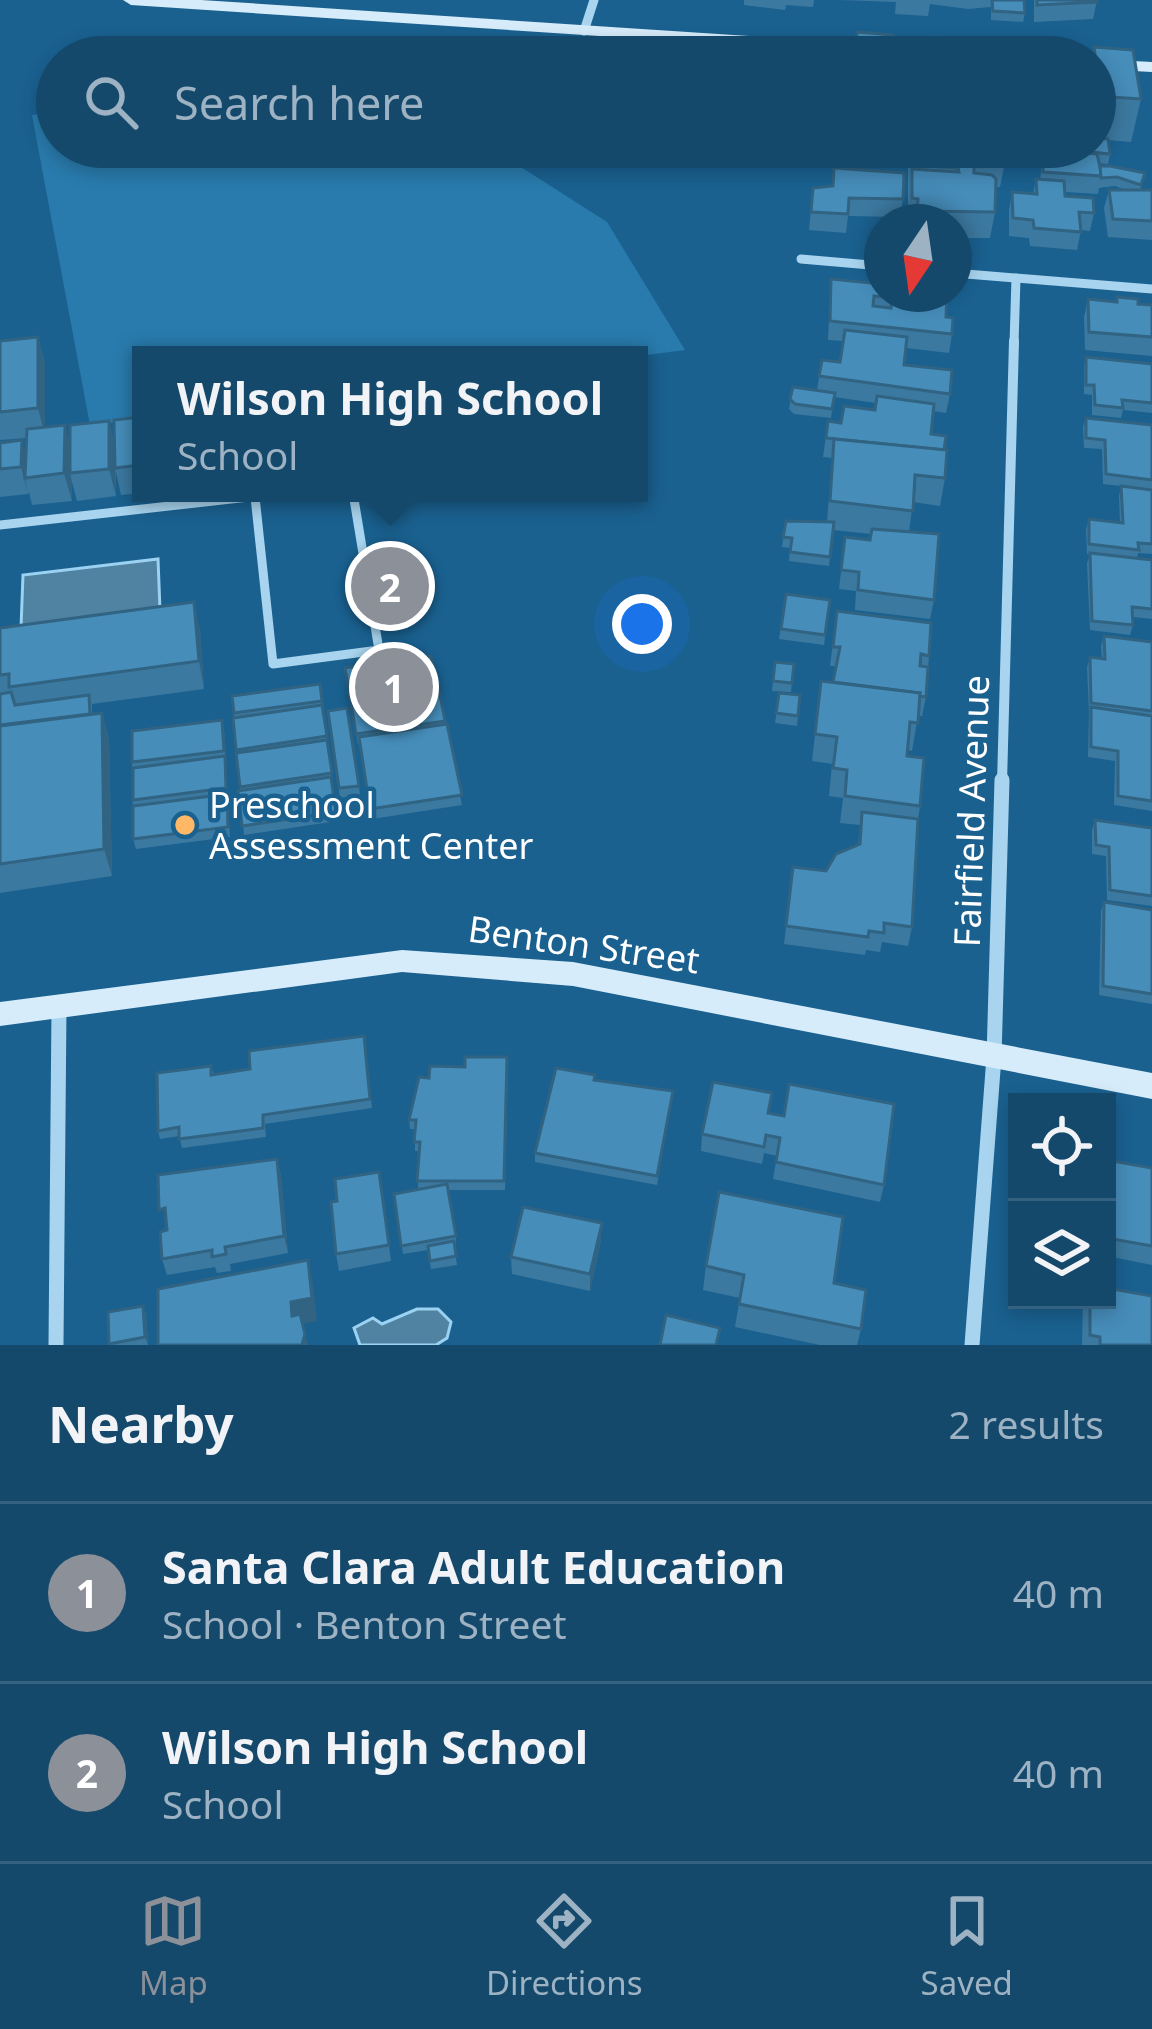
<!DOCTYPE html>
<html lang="en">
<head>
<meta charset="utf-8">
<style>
  :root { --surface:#14496c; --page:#1d5072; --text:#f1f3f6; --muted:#9db2c2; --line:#33617f; --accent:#8c9099 }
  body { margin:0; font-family:"Noto Sans",sans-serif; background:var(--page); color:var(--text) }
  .controls { position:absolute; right:36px; bottom:36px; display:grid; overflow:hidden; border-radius:0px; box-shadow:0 6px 18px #0003 }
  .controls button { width:108px; height:108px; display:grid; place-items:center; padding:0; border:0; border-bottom:3px solid var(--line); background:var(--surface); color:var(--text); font:60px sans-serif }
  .compass { position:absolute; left:864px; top:204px; width:108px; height:108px; border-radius:50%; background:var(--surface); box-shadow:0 6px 18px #0003; rotate:193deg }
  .you { position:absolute; left:642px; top:624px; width:42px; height:42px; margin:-30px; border:9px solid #fff; border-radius:50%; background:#1a73e8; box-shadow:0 0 0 18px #1a73e833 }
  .badge { display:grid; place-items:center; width:78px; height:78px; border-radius:50%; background:var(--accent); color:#fff; font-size:39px; font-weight:700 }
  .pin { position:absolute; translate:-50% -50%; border:6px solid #fff; box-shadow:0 3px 12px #0006 }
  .popup { position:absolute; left:132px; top:346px; width:516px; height:156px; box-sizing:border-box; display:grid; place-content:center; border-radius:0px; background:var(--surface); filter:drop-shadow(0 3px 9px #0005); font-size:39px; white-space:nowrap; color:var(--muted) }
  .popup b { font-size:45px; color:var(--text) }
  .popup::after { content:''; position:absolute; left:50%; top:100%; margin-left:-24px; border:24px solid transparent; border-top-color:var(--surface) }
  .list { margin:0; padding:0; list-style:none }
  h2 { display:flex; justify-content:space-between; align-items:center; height:156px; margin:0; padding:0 48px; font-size:51px }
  h2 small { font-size:39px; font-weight:400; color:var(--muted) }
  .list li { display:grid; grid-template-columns:78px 1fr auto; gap:36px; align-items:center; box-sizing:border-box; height:180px; padding:0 48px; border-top:3px solid var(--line) }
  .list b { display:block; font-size:45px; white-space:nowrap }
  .list p { margin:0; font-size:39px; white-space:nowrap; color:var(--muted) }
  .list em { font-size:39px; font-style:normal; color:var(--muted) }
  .icon { flex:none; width:66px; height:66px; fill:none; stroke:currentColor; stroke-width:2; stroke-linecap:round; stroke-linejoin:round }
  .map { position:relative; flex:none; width:1152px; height:1345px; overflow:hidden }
  .search { position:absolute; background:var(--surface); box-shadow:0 6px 18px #0003; left:36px; right:36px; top:36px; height:132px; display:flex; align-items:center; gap:30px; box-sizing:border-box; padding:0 42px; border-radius:66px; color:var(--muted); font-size:45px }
  .sheet { height:516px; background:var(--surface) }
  nav { display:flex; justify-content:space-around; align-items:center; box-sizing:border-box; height:168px; border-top:3px solid var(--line); background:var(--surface); font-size:33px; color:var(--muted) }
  nav a { display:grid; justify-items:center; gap:6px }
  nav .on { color:var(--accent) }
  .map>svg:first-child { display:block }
  .green { fill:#297bad }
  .water { fill:#5082a2; stroke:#9bd1f1; stroke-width:3 }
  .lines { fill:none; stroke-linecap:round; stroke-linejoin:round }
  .lane { stroke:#a8d4ef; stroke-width:9 }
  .street-far2 { stroke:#a8d4ef; stroke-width:9 }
  .street-far1 { stroke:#a8d4ef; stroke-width:10 }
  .street { stroke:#a8d4ef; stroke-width:15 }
  .secondary { fill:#d6ecfa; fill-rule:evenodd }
  .wall { fill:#3c79a0 }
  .shaded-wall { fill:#316382 }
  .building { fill:#468dba; stroke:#316382; stroke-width:3; fill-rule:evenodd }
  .poi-dot { fill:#ffb966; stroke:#1a6190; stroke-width:4.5 }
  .labels { text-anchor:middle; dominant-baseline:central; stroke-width:9; stroke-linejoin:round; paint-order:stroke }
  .poi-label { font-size:36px; fill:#fff; stroke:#1a6190; text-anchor:start }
  .street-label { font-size:36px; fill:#fff; stroke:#1a6190 }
</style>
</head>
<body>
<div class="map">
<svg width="1152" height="1345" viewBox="0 0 1152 1345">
  <rect width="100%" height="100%" fill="#1a6190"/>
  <path class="green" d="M57,111V147H483L496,151L607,222L685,350L639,356L141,355V419L90,425L32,115Z"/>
  <g class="water">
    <path d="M158,559L160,610L21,628L23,575Z"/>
    <path d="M417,1309H438L451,1322L447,1338L436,1345H360L354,1328L373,1318L382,1324Z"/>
  </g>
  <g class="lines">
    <g class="lane">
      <path d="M255,497L273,664L379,650L353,493"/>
      <path d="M0,525L285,493"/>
    </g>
    <g class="street-far2">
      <path d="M584,31L594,0"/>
      <path d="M801,259L882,266"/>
      <path d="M954,273L1152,289"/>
      <path d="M1014,344L1016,278"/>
    </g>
    <path class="street-far1" d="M1002,783L1014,341"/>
    <g class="street">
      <path d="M56,1345L59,1007"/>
      <path d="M972,1345L994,1057L1002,780"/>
    </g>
    <g class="secondary">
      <path d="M123,0H201L991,52L999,57H918L131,5Z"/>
      <path d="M1095,59L1152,62V72L1095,69Z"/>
      <path d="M402,950L573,962L1152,1073V1099L573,986L402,972L0,1026V1002Z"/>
    </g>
  </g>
  <g class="wall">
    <path d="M744,0H814L813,7L786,5L785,10L744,5Z"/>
    <path d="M839,0H1024L1025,13L1023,22L991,20V7L968,9L930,4L928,16L895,14L896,2Z"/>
    <path d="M1034,0H1097L1093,19L1034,22Z"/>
    <path d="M1094,47L1141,99L1131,142L1108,140L1110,154L1108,164L1099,163L1100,166L1143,182L1140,190H1152V240L1108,237L1104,208L1109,190H1126L1115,186L1099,188L1098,194L1065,192V196L1094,213L1090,231L1081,230L1077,250L1030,246L1029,238L1009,236V210L1012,192L1033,194L1036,179L1040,180L1043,156H1038L1037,147H1095V57H1092Z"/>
    <path d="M812,147H845L844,150Z"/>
    <path d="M909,147H1004L1005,161L1000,187H996L995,212L990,238H954V222H908V159Z"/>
    <path d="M834,168L903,199L900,217L848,216L846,233L809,230L813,188L832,186Z"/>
    <path d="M831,279L882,284L946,317L952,334L949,353L906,348L904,365L950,394L946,413L933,411L931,434L944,450L945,478L940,506L913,502L909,532L934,600L930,619L855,610L856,591L839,589L845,537L870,540L871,534L833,530L829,566L789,561L790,548L782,547L786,521L827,522L832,458L823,457L828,421L841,423L875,410L876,403L834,397L831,418L794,414L789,409L793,387L817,390L822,360L840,362L843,341L828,340Z"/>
    <path d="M1117,297L1138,304L1152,305V356L1085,350L1084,317L1088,299L1116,302Z"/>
    <path d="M38,337L45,364V427L65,425L70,445L109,421L114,443L141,417V493L121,495L116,472V496L77,501L72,482V501L32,505L29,492L28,494L0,497V443L26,453V438L0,440V341Z"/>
    <path d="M1086,357L1152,364V413L1123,410L1121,418L1092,415V395L1084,394V366Z"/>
    <path d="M1086,418L1152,425V554L1138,553L1137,558L1152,560V619L1133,617V625L1130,635L1090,630L1087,563L1090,555L1087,554L1086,529L1089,519L1120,523L1119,496L1121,486L1103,484L1102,449L1084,448L1083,427Z"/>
    <path d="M786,594L830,600L824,645L779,639Z"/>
    <path d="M837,611L929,656L926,697L922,716H918L912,751L908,750L907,756L920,806L918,819L912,927L908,946L882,942L880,952L866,950L865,955L784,944L793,867L826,871L858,845L860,825L840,823L843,798L829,796L832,764L812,761L821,681L833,682L837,666H830Z"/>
    <path d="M0,628L200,630L204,689L92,704V714L102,713L109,740L112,876L0,893Z"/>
    <path d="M1104,636L1152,642V811L1114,805L1115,761L1088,757L1089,713L1087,667L1090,657L1102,659L1101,646Z"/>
    <path d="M431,656L462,805L372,819L360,744H358L345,668Z"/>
    <path d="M775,662L794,664L791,692L772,691Z"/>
    <path d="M320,684L337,821L244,835L232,696Z"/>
    <path d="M779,693L800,695L797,726L775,723Z"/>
    <path d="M328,711L359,786L360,795L340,798Z"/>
    <path d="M224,729L230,837L136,849L133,839L132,762Z"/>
    <path d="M1095,820L1152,828V906L1107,900L1106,856L1092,854V830Z"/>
    <path d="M1104,902L1152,910V1004L1099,995L1101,911Z"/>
    <path d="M364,1036L372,1108L265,1124L266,1137L182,1148L179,1136L160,1139L158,1131L211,1066L214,1074L250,1069Z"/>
    <path d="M508,1066L505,1190H448L456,1236V1245H454L457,1265L431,1269L428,1250L403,1254L394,1194L418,1189L419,1151H415V1129H410L409,1120L429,1078Z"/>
    <path d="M595,1075V1080L673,1091L657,1185L535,1162V1153Z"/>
    <path d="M769,1113L884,1185L880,1202L773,1179L777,1156L764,1153L762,1164L701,1151L702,1134Z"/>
    <path d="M277,1159L281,1176L288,1253L230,1264L231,1271L217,1273L215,1267L167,1275L162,1259L167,1230L165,1227Z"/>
    <path d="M1107,1160L1152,1168V1265L1107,1256Z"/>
    <path d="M379,1172L391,1261L339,1271L336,1254Z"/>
    <path d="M601,1240L590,1291L512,1274L511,1257Z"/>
    <path d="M706,1266L834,1283L861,1329L857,1345H820L735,1327L740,1298L703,1290Z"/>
    <path d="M1083,1300H1107L1152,1345H1082Z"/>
    <path d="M143,1306L146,1314L148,1345H109L108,1312Z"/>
  </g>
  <g class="shaded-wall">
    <path d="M38,337L45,364V436L38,408Z"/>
    <path d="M109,421L115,448L116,496L109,469Z"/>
    <path d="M65,425L72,452L70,473L72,482V501L64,473Z"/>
    <path d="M22,440L30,468L25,478L28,494L21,467Z"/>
    <path d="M194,602L200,630L204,689L199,661Z"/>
    <path d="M102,713L109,740L112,876L104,849Z"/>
    <path d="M277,1159L281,1176L288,1253L284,1236Z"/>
    <path d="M602,1223L601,1240L590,1291V1274Z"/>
    <path d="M308,1260L313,1284L317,1321L303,1324L308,1345H302L292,1316L291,1302Z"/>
    <path d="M143,1306L146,1314L148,1345L145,1337Z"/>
  </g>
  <g class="building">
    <path d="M992,0H1024L1025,13L993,11Z"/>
    <path d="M1037,0H1097V2L1037,5Z"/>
    <path d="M857,32L893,35V57H847L851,46H856Z"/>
    <path d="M934,37L969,39V57H932L934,52Z"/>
    <path d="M1017,45H1057L1058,57H1019Z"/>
    <path d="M1094,47L1133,50L1141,99L1095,96V69H1097Z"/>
    <path d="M1095,138L1108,139L1110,154L1045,147H1095Z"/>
    <path d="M911,147H1004L1005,161L974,159V173L992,175L996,179L995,212L917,211L918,199L912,198V169L959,172L958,168L911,165Z"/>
    <path d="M1044,150L1097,154L1102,176L1043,172Z"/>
    <path d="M1100,166H1110L1145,173L1141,185L1117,177L1101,178Z"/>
    <path d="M834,168L904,173L903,199L849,198L848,214L811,212L813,188L833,186Z"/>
    <path d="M1036,179L1064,181L1065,196L1093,198L1094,213L1079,212L1081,232L1034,228L1033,220L1013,218L1012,192L1037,194Z"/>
    <path d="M1109,190H1152V221L1113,219Z"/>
    <path d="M831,279L882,284V294H947L946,317L953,318L952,334L830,321ZM874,296L892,298L891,308L873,306Z"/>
    <path d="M1117,297L1138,299V304L1152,305V337L1089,332L1088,299L1117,302Z"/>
    <path d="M845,330L907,337L904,365L952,370L950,394L819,376L822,360L840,362Z"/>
    <path d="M38,337V408L0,412V341Z"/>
    <path d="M1086,357L1152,364V403L1122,400L1123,408L1095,405L1094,385H1086Z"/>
    <path d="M793,387L835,393L832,409L795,404L790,399Z"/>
    <path d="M877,396L934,404L931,434L946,436L944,450L826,438L828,421L841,423L844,406L875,410Z"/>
    <path d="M141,417V465L115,468L114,420Z"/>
    <path d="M1086,418L1152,425V480L1106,474L1105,440L1086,438Z"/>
    <path d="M109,421V469L70,473V425Z"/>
    <path d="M65,425L64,473L25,478L27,429Z"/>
    <path d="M834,439L947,450L945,478L915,475L913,511L830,501Z"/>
    <path d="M22,440L21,467L0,469V443Z"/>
    <path d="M1121,486L1152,490V544L1138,543L1139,550L1089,544V519L1123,523Z"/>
    <path d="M786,521L834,522L830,557L790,552L792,538L783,537Z"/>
    <path d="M872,529L939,534L934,600L858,590L859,572L841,570L845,537L870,540Z"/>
    <path d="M1090,553L1152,560V609L1132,607L1133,625L1092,621Z"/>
    <path d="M786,594L830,600L825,635L781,629Z"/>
    <path d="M194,602L199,661L9,687V674L0,675V628Z"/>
    <path d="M837,611L931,623L929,656L921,654L920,666L928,667L926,697L919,696L920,693L833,682L840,647H833Z"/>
    <path d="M1104,636L1152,642V711L1091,703L1090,657L1105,659Z"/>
    <path d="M431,656L437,686L350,699L345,668Z"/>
    <path d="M775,662L794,664L792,683L773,681Z"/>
    <path d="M821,681L920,693L918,723L910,722L907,756L924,758L920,806L845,796L847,770L833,768L837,737L815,734Z"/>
    <path d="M320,684L322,701L234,713L232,696Z"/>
    <path d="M439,690L445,721L356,734L351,703Z"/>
    <path d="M11,692L15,705L89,695L90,714L0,725V694Z"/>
    <path d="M779,693L800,695L798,716L776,713Z"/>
    <path d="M322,705L327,736L236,750L233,718Z"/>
    <path d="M1091,707L1152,716V801L1118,796V751L1091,747Z"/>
    <path d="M347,708L359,786L339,788L328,711Z"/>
    <path d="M102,713L104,849L0,864V726Z"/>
    <path d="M222,720L224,751L132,762V731Z"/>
    <path d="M447,724L462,795L370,809L359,737Z"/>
    <path d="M327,740L332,773L240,787L236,753Z"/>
    <path d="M225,756L226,788L133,800V768Z"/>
    <path d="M331,777L336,812L242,826L238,791Z"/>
    <path d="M227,794L228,827L133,839V806Z"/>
    <path d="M862,812L918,819L912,927L884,923V933L869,931L868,937L786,926L793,867L826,871L836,854L860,844Z"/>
    <path d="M1095,820L1152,828V896L1110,890L1109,847L1096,845Z"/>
    <path d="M1104,902L1152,910V994L1103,986Z"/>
    <path d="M364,1036L370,1099L263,1115V1128L179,1139V1127L158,1131L157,1073L211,1066V1075L250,1069L249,1051Z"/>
    <path d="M465,1057H507L504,1181H417L420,1142H414L416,1120H409L419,1077L429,1078L430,1066L465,1067Z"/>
    <path d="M556,1068L595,1075L594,1080L673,1091L657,1176L535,1153Z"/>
    <path d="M713,1082L772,1093L768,1113L784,1116L789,1084L894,1104L884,1185L776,1162L780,1138L766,1135L764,1147L702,1134Z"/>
    <path d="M277,1159L284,1236L225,1247L226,1254L212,1257V1250L162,1259L160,1232L167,1230L165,1208L159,1210L158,1175Z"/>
    <path d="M1107,1160L1152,1168V1246L1107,1238Z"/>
    <path d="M379,1172L389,1245L336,1254L331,1202L337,1201L335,1179Z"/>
    <path d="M447,1184L456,1236L401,1246L394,1194Z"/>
    <path d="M719,1192L843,1217L834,1283L866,1290L861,1329L739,1304L744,1275L706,1266Z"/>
    <path d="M523,1207L602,1223L590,1274L511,1257Z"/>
    <path d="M454,1241L456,1256L430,1261L428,1246Z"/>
    <path d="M308,1260L312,1298L291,1302L292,1316L300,1314L305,1334L302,1345H158V1289Z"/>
    <path d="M1107,1288L1152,1296V1345H1100V1337L1090,1335V1300H1107Z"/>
    <path d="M143,1306L145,1337L109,1344L108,1312Z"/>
    <path d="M666,1315L720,1328L716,1345H660Z"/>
  </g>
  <circle class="poi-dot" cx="185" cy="825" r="12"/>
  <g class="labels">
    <g class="poi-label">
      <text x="209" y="804">Preschool<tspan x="209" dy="41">Assessment Center</tspan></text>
    </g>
    <g class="street-label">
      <text transform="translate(971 811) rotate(-88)">Fairfield Avenue</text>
      <text transform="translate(584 944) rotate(8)">Benton Street</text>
    </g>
  </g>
</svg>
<div class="controls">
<button><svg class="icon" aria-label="locate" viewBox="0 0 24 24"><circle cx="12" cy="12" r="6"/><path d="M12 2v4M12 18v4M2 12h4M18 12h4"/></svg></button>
<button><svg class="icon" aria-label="layers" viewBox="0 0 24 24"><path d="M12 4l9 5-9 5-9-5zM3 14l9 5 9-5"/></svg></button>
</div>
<svg class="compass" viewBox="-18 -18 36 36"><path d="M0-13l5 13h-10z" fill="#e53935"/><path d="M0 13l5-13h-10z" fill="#9db2c2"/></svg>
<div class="you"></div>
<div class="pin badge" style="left:394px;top:687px">1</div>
<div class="pin badge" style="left:390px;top:586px">2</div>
<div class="popup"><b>Wilson High School</b>School</div>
<div class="search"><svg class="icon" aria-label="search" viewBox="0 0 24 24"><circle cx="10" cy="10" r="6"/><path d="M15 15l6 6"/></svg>Search here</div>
</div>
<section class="sheet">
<h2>Nearby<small>2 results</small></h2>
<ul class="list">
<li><span class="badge">1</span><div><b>Santa Clara Adult Education</b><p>School · Benton Street</p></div><em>40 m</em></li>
<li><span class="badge">2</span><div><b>Wilson High School</b><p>School</p></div><em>40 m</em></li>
</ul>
</section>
<nav>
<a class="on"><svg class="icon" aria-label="map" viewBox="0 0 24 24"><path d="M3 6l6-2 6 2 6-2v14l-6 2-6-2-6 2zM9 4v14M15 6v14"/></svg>Map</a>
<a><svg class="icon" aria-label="directions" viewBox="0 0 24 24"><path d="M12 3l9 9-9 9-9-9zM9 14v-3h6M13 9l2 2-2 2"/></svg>Directions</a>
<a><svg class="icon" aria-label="saved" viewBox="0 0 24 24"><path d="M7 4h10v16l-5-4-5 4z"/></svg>Saved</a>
</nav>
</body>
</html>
